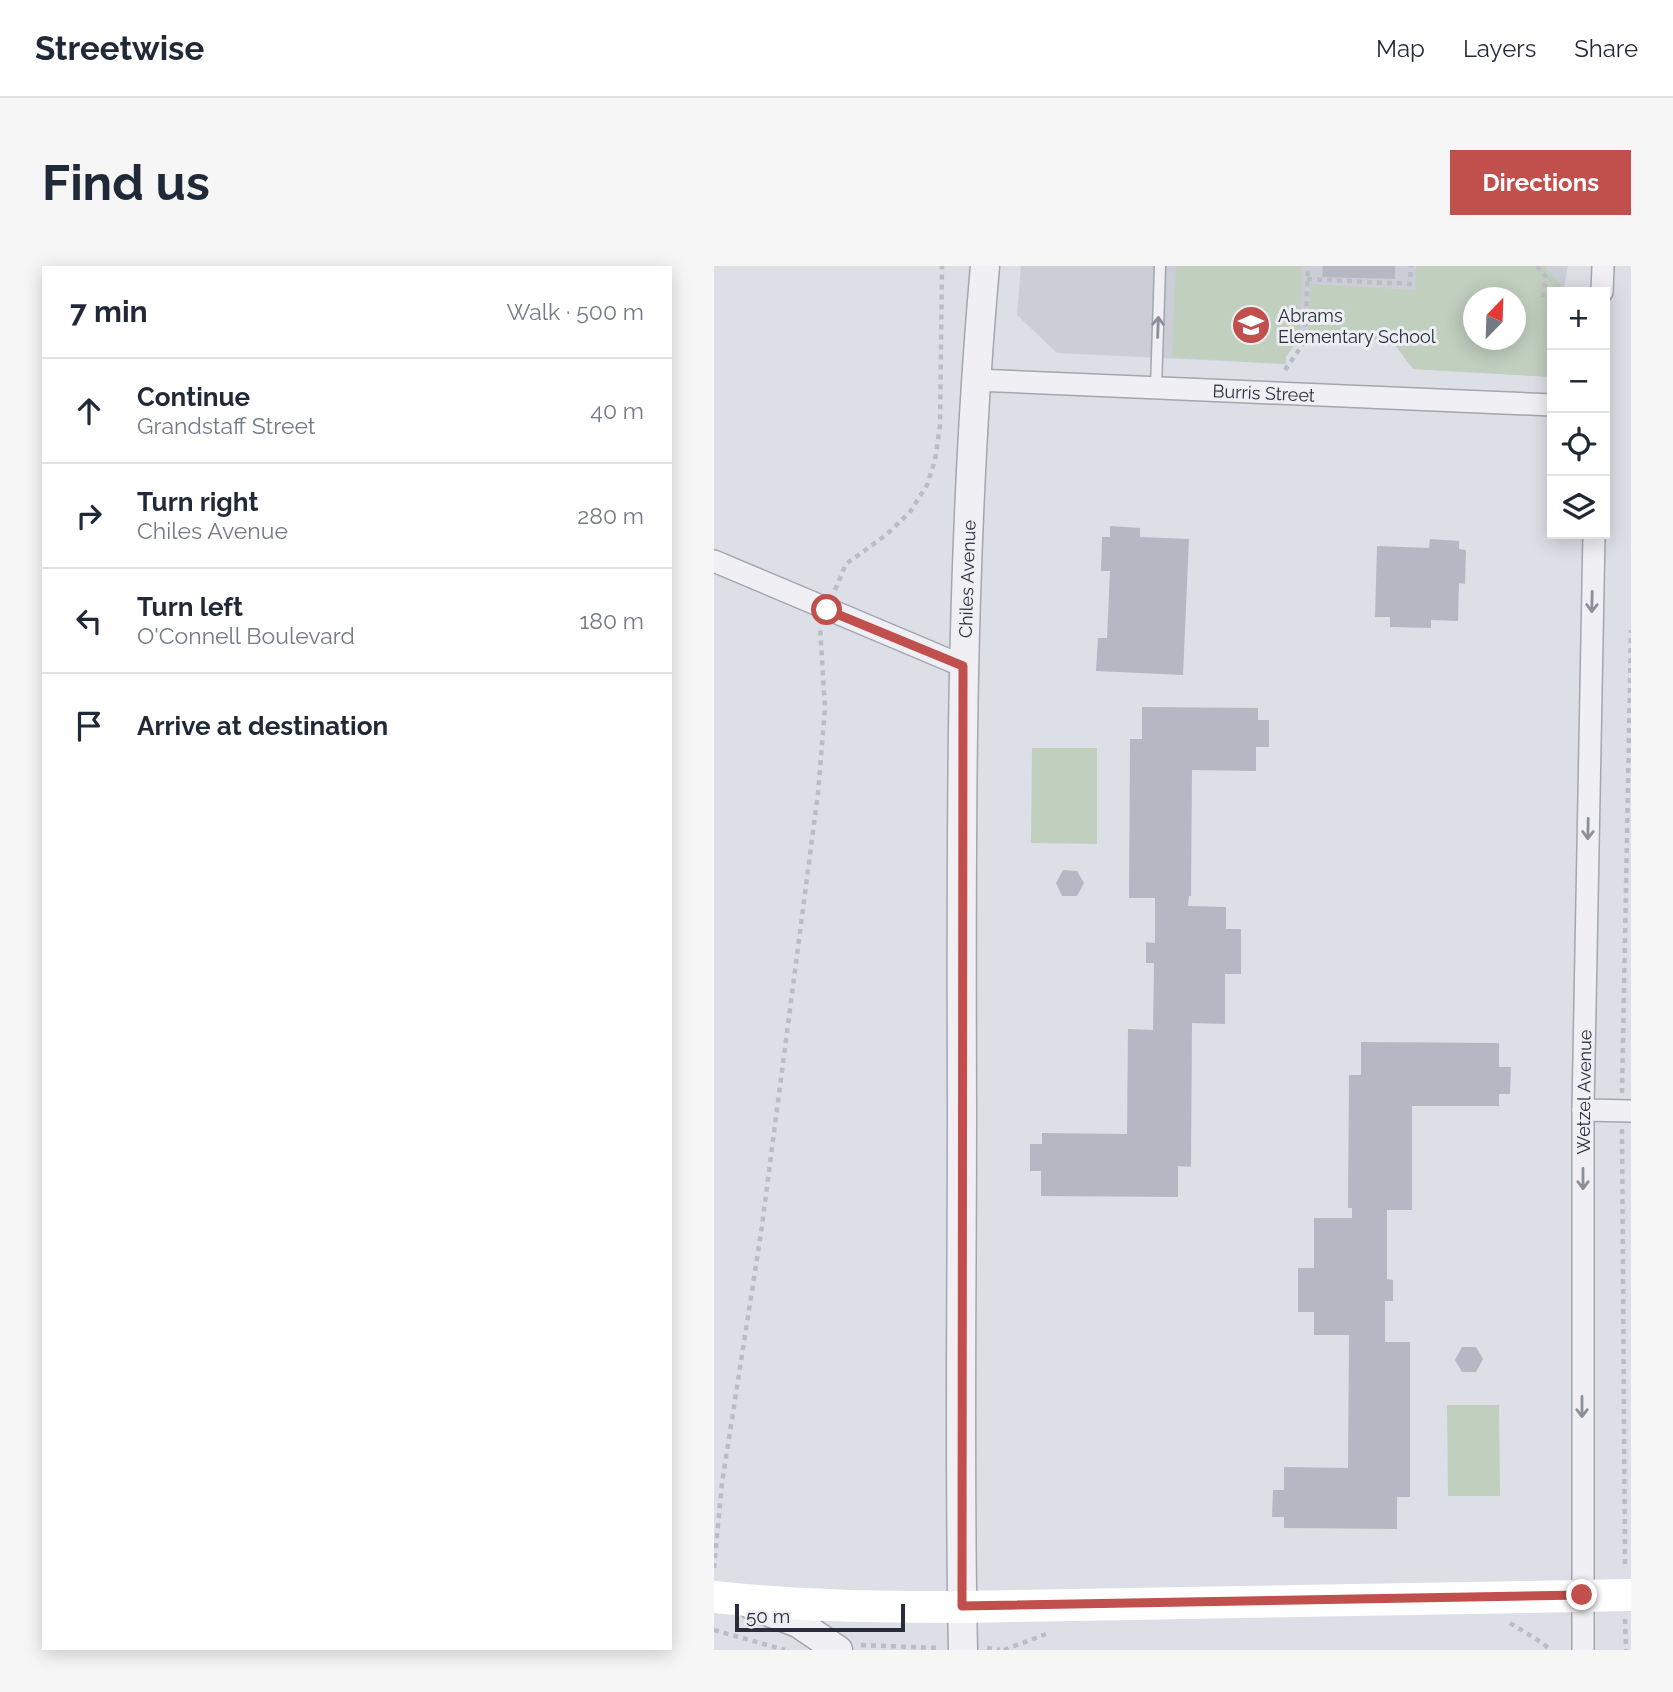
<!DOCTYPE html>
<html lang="en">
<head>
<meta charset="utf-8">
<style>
  :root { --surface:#fff; --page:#f6f6f7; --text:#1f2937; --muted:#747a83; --line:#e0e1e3; --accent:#c14f4c }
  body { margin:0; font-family:Raleway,sans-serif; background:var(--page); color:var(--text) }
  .controls { position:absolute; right:21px; top:21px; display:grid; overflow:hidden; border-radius:0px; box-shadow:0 4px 18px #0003 }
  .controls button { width:63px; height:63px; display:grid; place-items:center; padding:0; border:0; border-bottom:2px solid var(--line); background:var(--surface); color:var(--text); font:35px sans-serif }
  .compass { position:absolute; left:749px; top:21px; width:63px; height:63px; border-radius:50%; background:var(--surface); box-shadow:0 4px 18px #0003; rotate:23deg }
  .scale { position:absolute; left:21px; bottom:18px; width:170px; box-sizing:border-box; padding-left:7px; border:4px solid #282c3b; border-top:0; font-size:19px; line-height:24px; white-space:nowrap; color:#282c3b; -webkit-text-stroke:5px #eceef4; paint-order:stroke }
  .stop { position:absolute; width:21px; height:21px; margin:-16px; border:5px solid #c14f4c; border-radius:50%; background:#fff }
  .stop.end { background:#c14f4c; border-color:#fff; box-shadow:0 2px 7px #0008 }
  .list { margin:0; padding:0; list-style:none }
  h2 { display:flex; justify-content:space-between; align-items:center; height:91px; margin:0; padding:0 28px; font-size:30px }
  h2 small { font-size:23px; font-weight:400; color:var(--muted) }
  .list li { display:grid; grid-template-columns:46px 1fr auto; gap:21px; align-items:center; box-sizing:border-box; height:105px; padding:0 28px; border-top:2px solid var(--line) }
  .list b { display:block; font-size:26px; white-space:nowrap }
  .list p { margin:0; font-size:23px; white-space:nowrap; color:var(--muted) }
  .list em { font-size:23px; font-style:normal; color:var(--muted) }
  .icon { flex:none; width:38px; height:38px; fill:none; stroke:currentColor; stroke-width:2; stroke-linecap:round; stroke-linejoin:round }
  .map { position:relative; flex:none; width:917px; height:1384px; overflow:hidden; border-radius:0px }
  header { display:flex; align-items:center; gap:42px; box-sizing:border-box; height:98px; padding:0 35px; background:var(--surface); border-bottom:2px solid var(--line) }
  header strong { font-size:33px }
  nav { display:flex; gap:38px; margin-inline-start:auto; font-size:24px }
  .intro { display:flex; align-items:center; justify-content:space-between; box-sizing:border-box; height:168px; padding:0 42px }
  h1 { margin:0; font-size:49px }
  .button { padding:18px 32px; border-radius:0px; background:var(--accent); color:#fff; font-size:24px; font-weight:700 }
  main { display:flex; gap:42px; padding:0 42px }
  aside { flex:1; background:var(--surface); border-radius:0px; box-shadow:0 4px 18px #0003 }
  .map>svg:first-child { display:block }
  .built { fill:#ccced7; fill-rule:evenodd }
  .green { fill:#c1cfbf; fill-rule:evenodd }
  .building { fill:#b5b8c2 }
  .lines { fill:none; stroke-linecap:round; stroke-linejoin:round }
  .service-casing { stroke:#a3a6af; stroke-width:13 }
  .minor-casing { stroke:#a3a6af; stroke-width:24 }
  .tertiary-casing { stroke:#a3a6af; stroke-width:31 }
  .path { stroke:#bcbdc4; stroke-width:4.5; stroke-dasharray:5 5; stroke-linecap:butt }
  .service { stroke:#f0f0f4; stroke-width:10 }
  .minor { stroke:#f0f0f4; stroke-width:21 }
  .tertiary { stroke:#f0f0f4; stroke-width:28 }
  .secondary { stroke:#fff; stroke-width:32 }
  .oneway { stroke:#8c8e98 }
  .route { stroke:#c14f4c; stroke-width:9 }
  .labels { text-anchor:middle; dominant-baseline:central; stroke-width:6; stroke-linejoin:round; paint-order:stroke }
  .poi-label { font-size:18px; fill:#282c3b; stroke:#eceef4; text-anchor:start }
  .street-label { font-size:18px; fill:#282c3b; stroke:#eceef4 }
</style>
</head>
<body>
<header>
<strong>Streetwise</strong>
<nav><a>Map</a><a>Layers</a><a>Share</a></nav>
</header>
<div class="intro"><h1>Find us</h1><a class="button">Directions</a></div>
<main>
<aside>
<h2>7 min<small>Walk · 500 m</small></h2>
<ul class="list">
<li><svg class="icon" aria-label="ahead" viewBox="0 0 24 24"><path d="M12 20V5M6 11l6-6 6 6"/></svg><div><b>Continue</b><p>Grandstaff Street</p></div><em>40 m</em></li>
<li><svg class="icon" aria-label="right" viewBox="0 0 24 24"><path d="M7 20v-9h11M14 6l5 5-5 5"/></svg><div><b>Turn right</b><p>Chiles Avenue</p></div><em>280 m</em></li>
<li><svg class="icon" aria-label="left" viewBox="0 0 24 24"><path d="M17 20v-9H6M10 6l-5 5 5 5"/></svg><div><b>Turn left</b><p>O'Connell Boulevard</p></div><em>180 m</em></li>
<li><svg class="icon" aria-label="arrive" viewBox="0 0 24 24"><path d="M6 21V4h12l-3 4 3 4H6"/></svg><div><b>Arrive at destination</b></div></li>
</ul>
</aside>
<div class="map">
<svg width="917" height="1384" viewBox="0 0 917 1384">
  <rect width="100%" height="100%" fill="#dddfe6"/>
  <path class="built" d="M307,0H854L850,23L853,26H838V111L699,103L678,75L586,70L572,91V98L343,87L303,49ZM760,32H802V74H760Z"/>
  <g class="green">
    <path d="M462,0H588L586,70L572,91V98L458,91Z"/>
    <path d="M702,0H830L853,26H838V111L699,103L678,75L595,71L596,18L701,24ZM760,32H802V74H760Z"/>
    <path d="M318,482H383V578L317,577Z"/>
    <path d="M733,1139H785L786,1230H734Z"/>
  </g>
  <g class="building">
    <path d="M609,0H681V13L608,11Z"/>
    <path d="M396,260L426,262V271L475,273L469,409L382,405L384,372H393L396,305H387L388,271H396Z"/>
    <path d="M716,273L745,275V283L752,284L751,318L745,317L744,355L717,354V362L676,361V351H661L663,280L715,282Z"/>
    <path d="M428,441L544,442V454H555V481H542V505L478,504L477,630H475L474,640L512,641V663H527V708H511V758L478,757L477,901L464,900V931L327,930V905H316V878H328V867L413,868L414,763L439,764L440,697H432V676L441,677V632H415L416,473H428Z"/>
    <path d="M349,604L363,605L370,617L363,630H348L342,617Z"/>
    <path d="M647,776L785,777V801H797L796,828H785V840H698V944H673V1013L679,1014V1035H671V1076H696V1231H683V1263L570,1262V1251H558L559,1224H570V1201L634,1202L635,1069H600V1046H584V1002H600V952H638V942H634L635,809H647Z"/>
    <path d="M748,1081H762L769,1093L762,1106H748L741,1094Z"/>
  </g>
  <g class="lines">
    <defs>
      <path id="service" d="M442,122L446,0"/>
      <g id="minor">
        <path d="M888,26L889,0"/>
        <path id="s1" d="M261,114L838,139"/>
        <path d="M0,295L249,400"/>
        <path d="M869,844L917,845"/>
        <path id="s2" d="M869,1384V844L880,268"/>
      </g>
      <g id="tertiary">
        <path d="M39,1340L84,1357L124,1384"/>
        <path id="s3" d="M249,1384C245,1203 248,1022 248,841C247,561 246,280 271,0"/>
      </g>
    </defs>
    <use href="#service" class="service-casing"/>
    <use href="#minor" class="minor-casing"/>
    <use href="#tertiary" class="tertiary-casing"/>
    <g class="path">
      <path d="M823,0L832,11L829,31"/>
      <path d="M593,13L696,18L697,0"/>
      <path d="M571,104L591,75L594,0"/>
      <path d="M121,324L132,298L172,269L196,246L213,219L221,194L226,160L228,0"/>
      <path d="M908,827L917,364"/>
      <path d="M908,863L911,1303"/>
      <path d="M0,1302L8,1217L47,967L104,527L111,442L106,361"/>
      <path d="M911,1353L912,1384"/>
      <path d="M796,1357L830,1378L836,1384"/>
      <path d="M0,1364L71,1384"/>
      <path d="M147,1379L226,1382"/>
      <path d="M273,1382L286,1384"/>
      <path d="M290,1384L332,1368"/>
    </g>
    <use href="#service" class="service"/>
    <use href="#minor" class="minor"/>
    <use href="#tertiary" class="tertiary"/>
    <path class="secondary" d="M0,1331C83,1340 165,1341 248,1341L917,1329"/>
  </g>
  <defs><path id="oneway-shaft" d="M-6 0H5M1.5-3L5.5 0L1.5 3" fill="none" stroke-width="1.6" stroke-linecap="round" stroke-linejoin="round" transform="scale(1.75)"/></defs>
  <g class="oneway">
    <use href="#oneway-shaft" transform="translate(444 61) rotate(-88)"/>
    <use href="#oneway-shaft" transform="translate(878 336) rotate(91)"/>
    <use href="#oneway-shaft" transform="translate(874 563) rotate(91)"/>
    <use href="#oneway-shaft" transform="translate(869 913) rotate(90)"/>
    <use href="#oneway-shaft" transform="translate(868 1141) rotate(90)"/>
  </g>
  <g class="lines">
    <path class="route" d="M113,344L249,400L248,1340L868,1329"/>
  </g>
  <defs>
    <symbol id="school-disc" viewBox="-11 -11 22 22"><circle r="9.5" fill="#c14f4c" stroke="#eceef4"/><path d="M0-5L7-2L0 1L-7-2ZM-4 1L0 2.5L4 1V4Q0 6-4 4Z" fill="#fff"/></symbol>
  </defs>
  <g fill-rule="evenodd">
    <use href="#school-disc" x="515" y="37" width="44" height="44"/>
  </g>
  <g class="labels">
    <g class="poi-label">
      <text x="564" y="49">Abrams<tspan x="564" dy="21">Elementary School</tspan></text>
    </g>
    <g class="street-label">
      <text stroke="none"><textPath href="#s1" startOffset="289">Burris Street</textPath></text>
      <text stroke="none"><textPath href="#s3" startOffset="1071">Chiles Avenue</textPath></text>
      <text stroke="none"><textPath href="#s2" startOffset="558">Wetzel Avenue</textPath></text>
    </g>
  </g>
</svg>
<div class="controls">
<button>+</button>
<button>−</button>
<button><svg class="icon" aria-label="locate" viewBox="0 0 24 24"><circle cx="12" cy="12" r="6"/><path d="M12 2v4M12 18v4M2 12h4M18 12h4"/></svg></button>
<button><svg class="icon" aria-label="layers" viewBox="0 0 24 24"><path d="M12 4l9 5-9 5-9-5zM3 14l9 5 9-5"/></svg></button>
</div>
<svg class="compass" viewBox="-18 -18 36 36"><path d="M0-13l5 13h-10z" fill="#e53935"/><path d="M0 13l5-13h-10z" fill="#747a83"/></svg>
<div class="scale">50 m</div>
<div class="stop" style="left:113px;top:344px"></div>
<div class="stop end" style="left:868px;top:1329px"></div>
</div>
</main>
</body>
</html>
